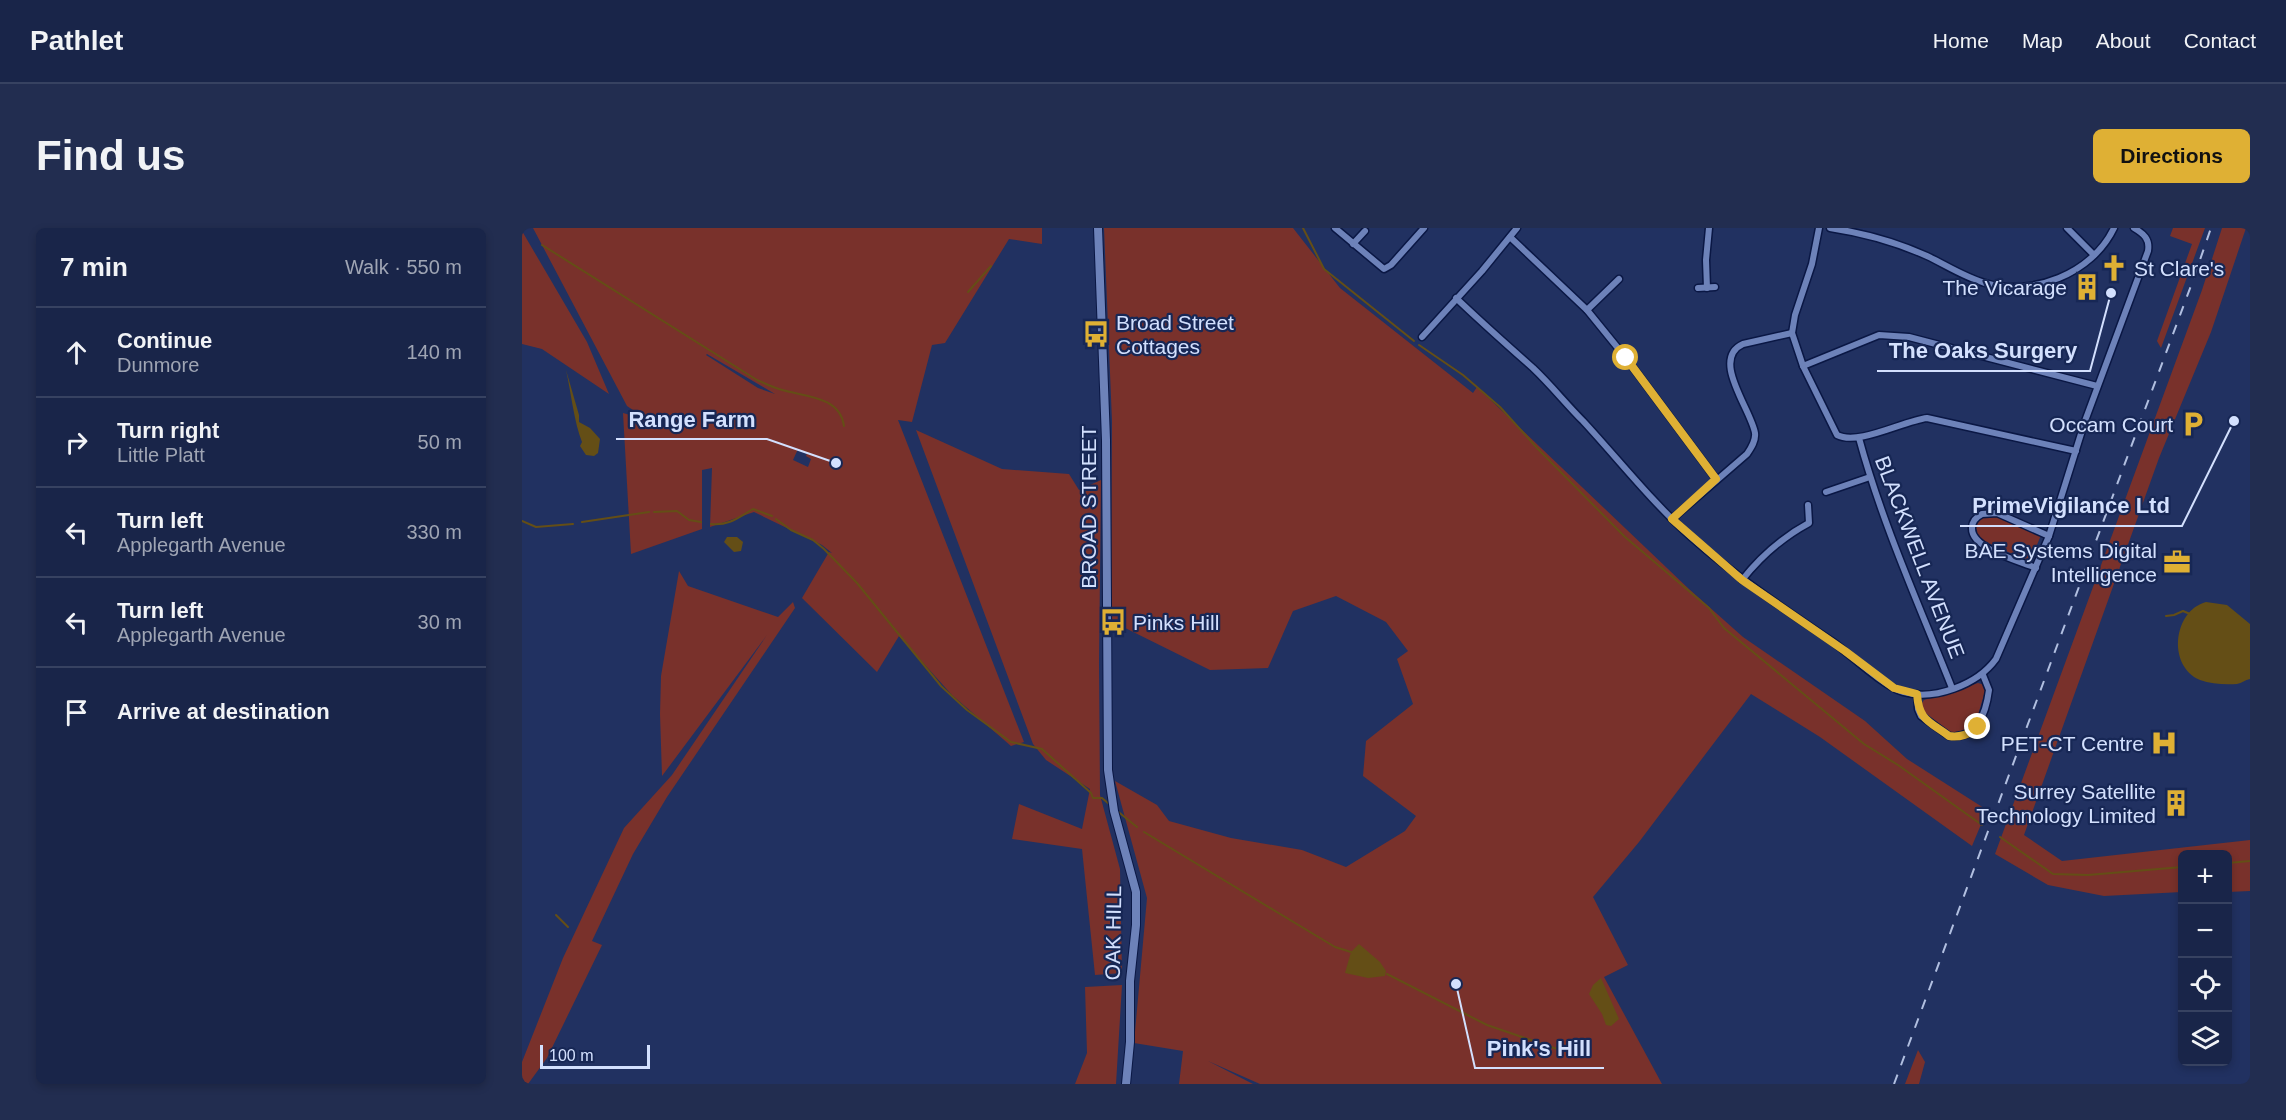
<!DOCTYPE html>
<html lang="en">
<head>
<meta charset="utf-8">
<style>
  :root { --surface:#192549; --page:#222d50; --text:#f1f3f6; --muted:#9fa5b4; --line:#374261; --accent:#dfb034 }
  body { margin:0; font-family:Helvetica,sans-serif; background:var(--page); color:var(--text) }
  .controls { position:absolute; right:18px; bottom:18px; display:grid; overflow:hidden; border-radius:9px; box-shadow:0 3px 9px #0003 }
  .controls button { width:54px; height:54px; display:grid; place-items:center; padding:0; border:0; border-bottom:2px solid var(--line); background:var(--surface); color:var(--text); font:30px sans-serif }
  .scale { position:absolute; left:18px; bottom:15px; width:110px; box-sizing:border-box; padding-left:6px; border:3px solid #d3e0fe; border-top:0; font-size:16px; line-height:21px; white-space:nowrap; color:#d3e0fe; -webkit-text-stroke:4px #172755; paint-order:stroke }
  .stop { position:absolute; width:18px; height:18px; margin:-14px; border:4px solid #dfb034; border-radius:50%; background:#fff }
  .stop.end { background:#dfb034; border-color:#fff; box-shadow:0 2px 6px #0008 }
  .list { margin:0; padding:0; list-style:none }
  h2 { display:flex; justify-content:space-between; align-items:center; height:78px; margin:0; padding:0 24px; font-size:26px }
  h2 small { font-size:20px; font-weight:400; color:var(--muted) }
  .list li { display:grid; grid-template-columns:39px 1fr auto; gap:18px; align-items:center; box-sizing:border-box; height:90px; padding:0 24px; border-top:2px solid var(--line) }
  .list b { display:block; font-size:22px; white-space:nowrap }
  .list p { margin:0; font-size:20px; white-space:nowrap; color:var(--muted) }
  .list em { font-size:20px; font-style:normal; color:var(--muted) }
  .icon { flex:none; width:33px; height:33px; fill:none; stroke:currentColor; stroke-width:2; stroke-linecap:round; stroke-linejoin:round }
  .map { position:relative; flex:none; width:1728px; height:856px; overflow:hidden; border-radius:9px }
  header { display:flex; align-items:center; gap:36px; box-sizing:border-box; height:84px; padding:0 30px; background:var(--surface); border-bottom:2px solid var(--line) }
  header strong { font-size:28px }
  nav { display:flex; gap:33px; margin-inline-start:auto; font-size:21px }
  .intro { display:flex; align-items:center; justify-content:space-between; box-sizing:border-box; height:144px; padding:0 36px }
  h1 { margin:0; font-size:42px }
  .button { padding:15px 27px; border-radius:9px; background:var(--accent); color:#111; font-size:21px; font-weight:700 }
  main { display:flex; gap:36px; padding:0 36px }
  aside { flex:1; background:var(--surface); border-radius:9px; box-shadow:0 3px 9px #0003 }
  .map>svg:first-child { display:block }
  .green { fill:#79312b; fill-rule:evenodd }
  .water { fill:#644e16 }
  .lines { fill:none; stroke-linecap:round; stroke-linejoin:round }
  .stream { stroke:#644e16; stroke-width:2 }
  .minor-casing { stroke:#0a1744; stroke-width:9 }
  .tertiary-casing { stroke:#0a1744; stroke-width:10 }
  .minor { stroke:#6d82b9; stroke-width:6 }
  .tertiary { stroke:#6d82b9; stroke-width:8 }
  .rail { stroke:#b1bfe0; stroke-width:2; stroke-dasharray:10 10; stroke-linecap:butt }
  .route { stroke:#dfb034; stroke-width:8 }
  .labels { text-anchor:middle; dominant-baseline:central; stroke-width:4.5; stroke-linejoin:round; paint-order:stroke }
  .poi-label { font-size:21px; fill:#d3e0fe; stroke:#172755; text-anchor:end }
  .street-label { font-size:21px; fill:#d3e0fe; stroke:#172755 }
  .leader { fill:none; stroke:#d3e0fe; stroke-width:2 }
  .callout-dot { fill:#d3e0fe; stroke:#172755; stroke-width:2 }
  .callout-label { font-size:22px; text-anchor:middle; font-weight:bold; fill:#d3e0fe; stroke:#172755; stroke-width:4.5; stroke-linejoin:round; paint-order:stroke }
</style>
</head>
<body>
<header>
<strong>Pathlet</strong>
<nav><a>Home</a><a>Map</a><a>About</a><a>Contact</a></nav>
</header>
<div class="intro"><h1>Find us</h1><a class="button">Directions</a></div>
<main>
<aside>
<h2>7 min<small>Walk · 550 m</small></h2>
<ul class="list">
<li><svg class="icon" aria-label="ahead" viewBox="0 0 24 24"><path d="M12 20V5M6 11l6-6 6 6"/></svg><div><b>Continue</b><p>Dunmore</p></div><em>140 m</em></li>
<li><svg class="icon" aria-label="right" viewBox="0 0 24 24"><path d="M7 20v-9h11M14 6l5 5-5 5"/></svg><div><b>Turn right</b><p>Little Platt</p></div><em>50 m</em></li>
<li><svg class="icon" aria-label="left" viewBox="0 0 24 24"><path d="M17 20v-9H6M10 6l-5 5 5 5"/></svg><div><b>Turn left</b><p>Applegarth Avenue</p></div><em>330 m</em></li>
<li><svg class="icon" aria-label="left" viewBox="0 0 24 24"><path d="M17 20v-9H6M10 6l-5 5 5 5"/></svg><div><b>Turn left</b><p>Applegarth Avenue</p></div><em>30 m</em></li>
<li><svg class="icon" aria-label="arrive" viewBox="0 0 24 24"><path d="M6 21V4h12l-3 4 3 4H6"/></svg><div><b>Arrive at destination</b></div></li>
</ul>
</aside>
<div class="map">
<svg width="1728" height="856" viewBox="0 0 1728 856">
  <rect width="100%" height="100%" fill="#213161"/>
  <g class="green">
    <path d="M11,0H520V16L487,11L423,115L410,117L390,194L376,192L502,514L489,518L430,467L377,408L355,444L280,370L307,324L310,325L300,317L232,284L188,299L190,240L180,242V301L109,326L101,185L126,192L105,178ZM184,127L185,126L253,166L236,160ZM276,221L285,225L284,228L289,231L286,239L271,232Z"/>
    <path d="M582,0H771L818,60L951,165L955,159L1167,361L1221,409L1343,493L1385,531L1465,582L1450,618L1298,509L1229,466L1117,614L1071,669L1106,737L1082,749L1140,856H738L686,833L731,856H657L661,823L612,815L625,670L593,553L635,577L647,593L709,610L780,622L824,639L883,603L894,588L841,548L844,513L891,476L875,431L886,423L864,394L814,368L771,383L746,440L688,442L589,393L590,193Z"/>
    <path d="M1651,0H1683L1639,120L1635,113L1670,16L1648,8Z"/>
    <path d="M1700,0H1724L1689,104L1637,230L1502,607L1540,633L1728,612V663L1706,664V626H1660V664L1582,668L1526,657L1473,626L1680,62Z"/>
    <path d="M0,3L65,114L87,166L20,121L0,116Z"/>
    <path d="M394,202L480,241L547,246L557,262L579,252L577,435L578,567L598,641L600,745L573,747L560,621L490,611L497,576L560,601L568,561L524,532L511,516Z"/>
    <path d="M1472,287L1519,307L1508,334L1462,313L1454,306V295L1461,288Z"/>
    <path d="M157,343L166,358L256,389L271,374L273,380L145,569L111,626L70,713L80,717L25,830L6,856H0V834L41,730L102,600L150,547L245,407L140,548L138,486L139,448Z"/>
    <path d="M1456,455L1463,457L1464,460L1453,497L1449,500L1429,505L1400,482V475L1402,472Z"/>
    <path d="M600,757L594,856H553L565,825L563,759Z"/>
    <path d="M1396,822L1403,834L1397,856H1383Z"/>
  </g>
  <g class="water">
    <path d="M44,142L57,187V194L68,200L78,211L76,225L72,228L64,227L58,218L60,214C52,194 49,164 44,142Z"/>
    <path d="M205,309H215L221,314L219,323L212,324L202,314Z"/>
    <path d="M1684,374L1705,377L1728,396V451C1723,452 1720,455 1715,456C1703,457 1689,456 1678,452C1645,438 1651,383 1684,374Z"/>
    <path d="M837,716L858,734L864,743L863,748L846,750L823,745L829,724Z"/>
    <path d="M1079,750L1097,791L1089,798L1084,797L1080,786L1067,766L1071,757Z"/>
  </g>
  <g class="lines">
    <g class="stream">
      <path d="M781,0L802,41L892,113"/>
      <path d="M20,17L235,152C242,155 250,159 257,161C281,169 318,167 322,198"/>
      <path d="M446,64L469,38"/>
      <path d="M897,117L941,147L978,179L1015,220L1103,309L1187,380L1202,400L1342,516L1376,537L1460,597"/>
      <path d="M132,284L155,283L167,292L179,294"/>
      <path d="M254,291L269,302L291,312L302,321L335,355L419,458L445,482L489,514L520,521L569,565L571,570H580L587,576"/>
      <path d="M0,293L14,299L51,296"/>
      <path d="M60,294L127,284"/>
      <path d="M189,296C207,298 217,289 231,281L250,288"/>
      <path d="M1644,388L1652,387L1661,383L1668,386"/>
      <path d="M594,582L615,599"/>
      <path d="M622,604L813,719L829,724"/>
      <path d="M1478,609L1531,646L1566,647L1660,639"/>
      <path d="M1706,635L1728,633"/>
      <path d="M34,687L46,699"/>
      <path d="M865,746L965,797L1038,822H1046"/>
      <path d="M1052,820L1059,818"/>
    </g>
    <defs>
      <g id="minor">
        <path d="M813,0L862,41L869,37L902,0"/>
        <path d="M1297,0L1290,36L1273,87L1270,105L1281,138L1315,207C1336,218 1381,193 1405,190L1554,223"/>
        <path d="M1308,0C1341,5 1374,14 1405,28C1424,37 1442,49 1463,55C1510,69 1570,46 1592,0"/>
        <path d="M1545,0L1572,27"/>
        <path d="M988,9L1065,82L1104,130L1194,251"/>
        <path d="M831,16L843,3"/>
        <path d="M1176,60L1193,59"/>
        <path d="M1185,60L1184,32L1187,0"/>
        <path d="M934,70C959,94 985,117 1011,140C1029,157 1044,176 1061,193C1097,232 1129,273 1169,309C1213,348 1262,381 1311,414C1329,427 1361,458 1381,464C1412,473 1455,457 1474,431L1527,308L1563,193L1626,23C1628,11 1622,6 1612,0"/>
        <path d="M1065,82L1097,51"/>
        <path d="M900,109L960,43L995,0"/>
        <path d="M1281,138L1357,107L1387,109L1575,158"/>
        <path d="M1337,210C1360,295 1397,377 1430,460"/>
        <path d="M1304,264L1348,249"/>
        <path d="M1150,291L1225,226C1229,220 1234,213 1233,205C1229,181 1188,131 1221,116L1270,105"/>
        <path d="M1514,340C1498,333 1449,321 1450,300C1450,293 1454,289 1460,286L1475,285L1527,308"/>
        <path d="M1220,352C1239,328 1261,309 1287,295L1286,277"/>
        <path d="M1395,466L1396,481L1399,488L1427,508C1455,512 1464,485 1467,462L1461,447"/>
      </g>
      <path id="tertiary" d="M576,0L584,212L586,542L592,583L614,664V697L608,753V814L604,856"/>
    </defs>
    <use href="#minor" class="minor-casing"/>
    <use href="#tertiary" class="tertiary-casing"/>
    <use href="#minor" class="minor"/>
    <use href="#tertiary" class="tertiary"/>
    <path class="rail" d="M1372,856L1670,55L1689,0"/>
  </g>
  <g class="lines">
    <path class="route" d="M1104,130L1194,251L1150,291L1220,352L1323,423L1372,460L1395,466C1397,493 1407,493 1427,508C1437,510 1449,506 1456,499"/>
  </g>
  <defs>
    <symbol id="church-bare" viewBox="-9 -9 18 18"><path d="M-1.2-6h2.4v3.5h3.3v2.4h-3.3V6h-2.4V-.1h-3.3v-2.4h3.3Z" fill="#dfb034" stroke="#172755" stroke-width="2.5" paint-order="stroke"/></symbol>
    <symbol id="building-bare" viewBox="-9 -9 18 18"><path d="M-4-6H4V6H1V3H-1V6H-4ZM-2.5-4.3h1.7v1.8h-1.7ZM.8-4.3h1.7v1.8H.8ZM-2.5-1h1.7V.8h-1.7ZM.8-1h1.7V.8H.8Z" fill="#dfb034" stroke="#172755" stroke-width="2.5" paint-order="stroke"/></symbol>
    <symbol id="bus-bare" viewBox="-9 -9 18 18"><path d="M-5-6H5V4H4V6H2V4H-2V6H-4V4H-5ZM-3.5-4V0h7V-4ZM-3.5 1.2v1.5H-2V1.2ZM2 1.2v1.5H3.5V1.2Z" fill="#dfb034" stroke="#172755" stroke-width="2.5" paint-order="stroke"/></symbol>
    <symbol id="parking-bare" viewBox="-9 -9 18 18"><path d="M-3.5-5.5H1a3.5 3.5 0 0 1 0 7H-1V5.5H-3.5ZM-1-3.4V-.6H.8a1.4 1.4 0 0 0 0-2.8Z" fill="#dfb034" stroke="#172755" stroke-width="2.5" paint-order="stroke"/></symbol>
    <symbol id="office-bare" viewBox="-9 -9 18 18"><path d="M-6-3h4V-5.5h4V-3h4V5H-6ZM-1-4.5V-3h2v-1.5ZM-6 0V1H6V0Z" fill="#dfb034" stroke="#172755" stroke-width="2.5" paint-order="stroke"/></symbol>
    <symbol id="hospital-bare" viewBox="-9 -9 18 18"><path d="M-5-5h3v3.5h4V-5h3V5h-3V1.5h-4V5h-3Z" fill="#dfb034" stroke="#172755" stroke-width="2.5" paint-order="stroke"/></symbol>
  </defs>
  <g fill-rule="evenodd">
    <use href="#church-bare" x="1573" y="21" width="38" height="38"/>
    <use href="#building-bare" x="1546" y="40" width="38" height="38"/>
    <use href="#bus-bare" x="555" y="87" width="38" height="38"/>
    <use href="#parking-bare" x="1652" y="177" width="38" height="38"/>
    <use href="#office-bare" x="1636" y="315" width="38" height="38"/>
    <use href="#bus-bare" x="572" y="375" width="38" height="38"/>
    <use href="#hospital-bare" x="1623" y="496" width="38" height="38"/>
    <use href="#building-bare" x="1635" y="556" width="38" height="38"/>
  </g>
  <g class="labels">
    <g class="poi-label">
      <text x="1612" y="40" text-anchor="start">St Clare's</text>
      <text x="1545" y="59">The Vicarage</text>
      <text x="594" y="94" text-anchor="start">Broad Street<tspan x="594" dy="24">Cottages</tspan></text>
      <text x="1651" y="196">Occam Court</text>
      <text x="1635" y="322">BAE Systems Digital<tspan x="1635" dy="24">Intelligence</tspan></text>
      <text x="611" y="394" text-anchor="start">Pinks Hill</text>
      <text x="1622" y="515">PET-CT Centre</text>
      <text x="1634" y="563">Surrey Satellite<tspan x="1634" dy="24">Technology Limited</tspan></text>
    </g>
    <g class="street-label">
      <text transform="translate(566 279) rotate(-90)">BROAD STREET</text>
      <text transform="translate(1398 329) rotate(69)">BLACKWELL AVENUE</text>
      <text transform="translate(591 705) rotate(-89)">OAK HILL</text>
    </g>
  </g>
  <path class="leader" d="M1589 65L1568 143H1355M314 235L245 211H94M1712 193L1660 298H1438M934 756L953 840H1082"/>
  <g class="callout-dot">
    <circle cx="1589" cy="65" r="6"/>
    <circle cx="314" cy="235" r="6"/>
    <circle cx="1712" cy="193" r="6"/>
    <circle cx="934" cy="756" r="6"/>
  </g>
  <g class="callout-label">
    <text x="1461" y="130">The Oaks Surgery</text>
    <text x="170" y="199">Range Farm</text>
    <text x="1549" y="285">PrimeVigilance Ltd</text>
    <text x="1017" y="828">Pink's Hill</text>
  </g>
</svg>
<div class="controls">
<button>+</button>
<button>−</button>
<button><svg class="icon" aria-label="locate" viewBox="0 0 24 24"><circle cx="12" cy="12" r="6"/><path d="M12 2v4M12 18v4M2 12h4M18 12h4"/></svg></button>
<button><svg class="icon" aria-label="layers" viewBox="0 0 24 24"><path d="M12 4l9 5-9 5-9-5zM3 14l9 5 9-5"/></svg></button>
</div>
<div class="scale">100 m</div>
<div class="stop" style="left:1104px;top:130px"></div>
<div class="stop end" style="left:1456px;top:499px"></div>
</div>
</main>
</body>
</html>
